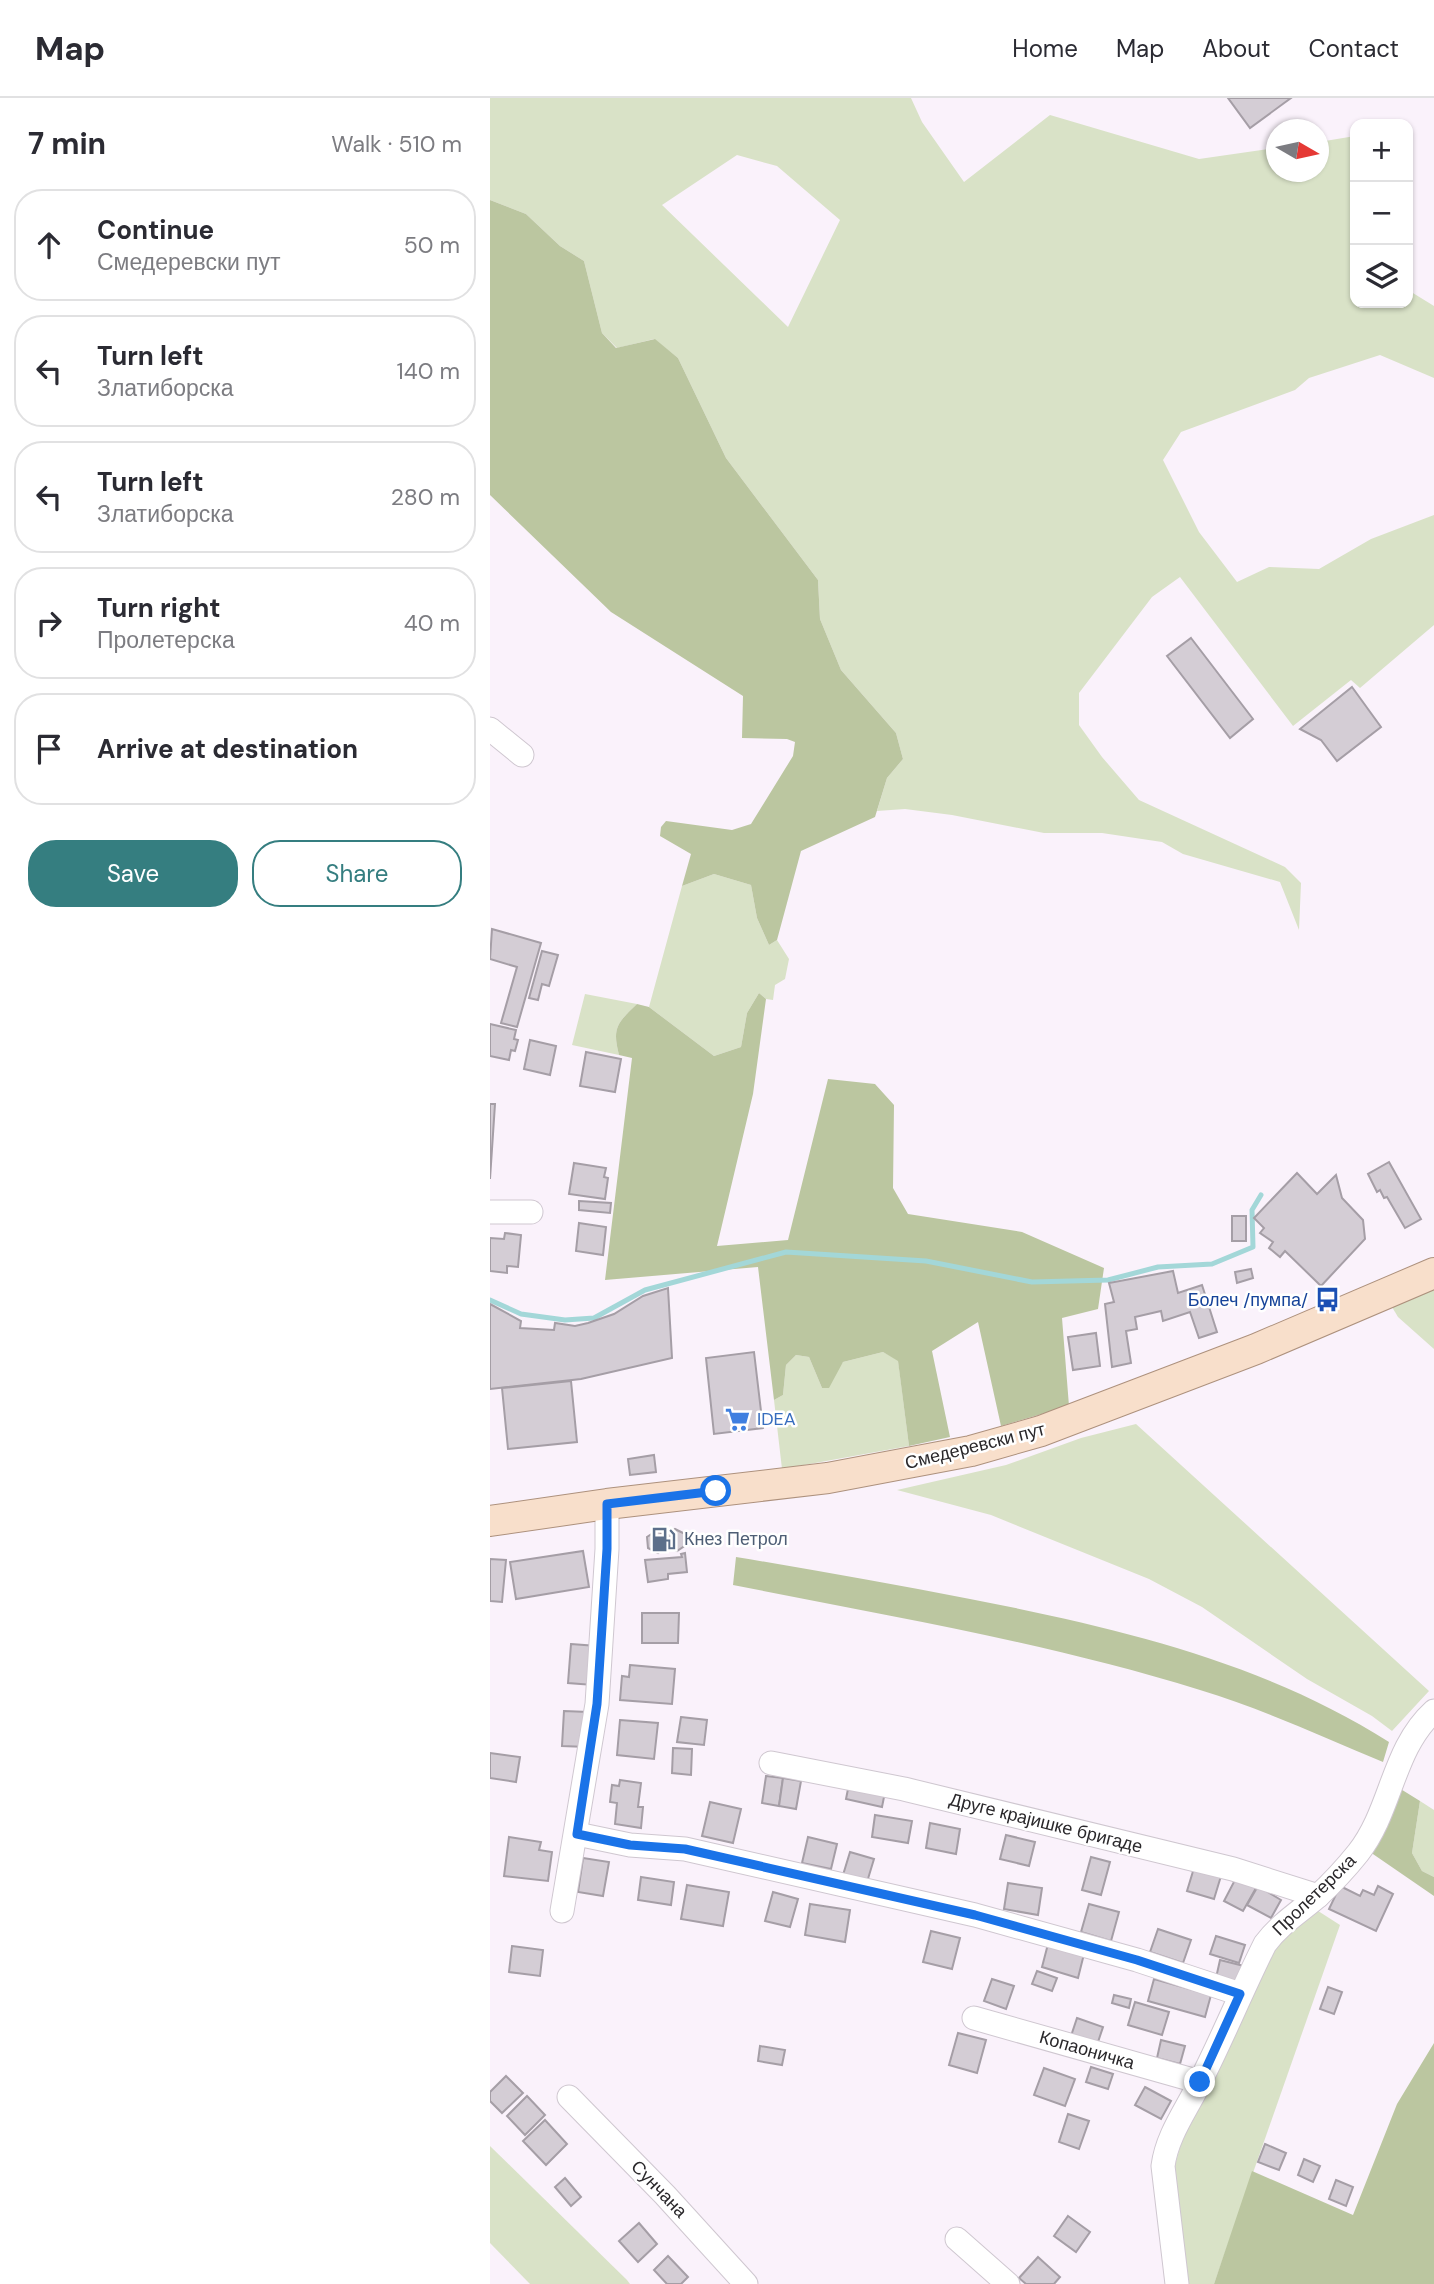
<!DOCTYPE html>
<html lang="en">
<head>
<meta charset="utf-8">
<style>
  :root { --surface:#fff; --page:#f2f2f3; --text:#2b2b33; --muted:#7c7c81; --line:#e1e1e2; --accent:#357e80 }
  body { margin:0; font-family:"DM Sans",sans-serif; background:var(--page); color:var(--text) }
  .controls { position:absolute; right:21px; top:21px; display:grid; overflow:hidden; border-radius:14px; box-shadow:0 2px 5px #0004 }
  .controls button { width:63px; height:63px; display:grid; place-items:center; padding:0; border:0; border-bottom:2px solid var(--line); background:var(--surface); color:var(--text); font:35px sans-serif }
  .compass { position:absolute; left:776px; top:21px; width:63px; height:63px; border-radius:50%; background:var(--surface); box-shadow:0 2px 5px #0004; rotate:99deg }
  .stop { position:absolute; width:21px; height:21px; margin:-16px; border:5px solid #1a73e8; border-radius:50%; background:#fff }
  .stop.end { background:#1a73e8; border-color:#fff; box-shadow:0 2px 7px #0008 }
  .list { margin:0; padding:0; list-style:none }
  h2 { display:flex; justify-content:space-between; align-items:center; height:91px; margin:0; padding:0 28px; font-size:30px }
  h2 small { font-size:23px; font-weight:400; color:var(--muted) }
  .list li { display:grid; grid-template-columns:46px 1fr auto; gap:21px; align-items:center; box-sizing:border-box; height:112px; margin:0 14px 14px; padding:0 14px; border:2px solid var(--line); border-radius:28px }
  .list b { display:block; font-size:26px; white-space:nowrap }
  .list p { margin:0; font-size:23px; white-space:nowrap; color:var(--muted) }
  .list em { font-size:23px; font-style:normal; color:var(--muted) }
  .actions { display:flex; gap:14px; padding:21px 28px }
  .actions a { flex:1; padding:16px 0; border:2px solid var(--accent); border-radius:28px; text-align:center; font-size:24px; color:var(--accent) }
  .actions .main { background:var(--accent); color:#fff }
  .icon { flex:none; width:38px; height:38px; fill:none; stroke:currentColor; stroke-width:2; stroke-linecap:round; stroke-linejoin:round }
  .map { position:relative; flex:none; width:944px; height:2186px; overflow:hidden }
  header { display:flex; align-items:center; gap:42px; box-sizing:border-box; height:98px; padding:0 35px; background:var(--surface); border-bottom:2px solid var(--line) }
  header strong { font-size:33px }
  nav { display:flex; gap:38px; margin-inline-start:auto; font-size:24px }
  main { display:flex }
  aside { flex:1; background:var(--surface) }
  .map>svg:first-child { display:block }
  .green { fill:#d9e2c7; fill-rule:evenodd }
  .forest { fill:#bbc6a0 }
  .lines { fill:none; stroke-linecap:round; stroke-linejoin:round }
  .stream { stroke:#a3d7d8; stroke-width:5 }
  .building { fill:#d4cdd5; stroke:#a59ea6; stroke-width:2 }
  .minor-casing { stroke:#cfc7d0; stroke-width:25 }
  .major-casing { stroke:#ad917d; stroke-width:32 }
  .minor { stroke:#fff; stroke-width:23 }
  .major { stroke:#f8dfcb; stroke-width:30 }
  .route { stroke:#1a73e8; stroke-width:9 }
  .labels { text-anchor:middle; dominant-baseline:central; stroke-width:5; stroke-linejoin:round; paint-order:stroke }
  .transit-label { font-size:18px; fill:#164399; stroke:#fff; text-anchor:end }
  .shop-label { font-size:18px; fill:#366cbe; stroke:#fff; text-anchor:start }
  .street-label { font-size:18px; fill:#2a282b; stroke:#fff }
  .service-label { font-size:18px; fill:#4e5e75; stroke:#fff; text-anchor:start }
</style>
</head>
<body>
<header>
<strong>Map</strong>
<nav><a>Home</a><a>Map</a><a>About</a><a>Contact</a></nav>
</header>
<main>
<aside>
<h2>7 min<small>Walk · 510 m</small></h2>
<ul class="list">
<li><svg class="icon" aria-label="ahead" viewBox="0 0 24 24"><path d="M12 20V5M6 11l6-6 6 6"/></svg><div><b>Continue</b><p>Смедеревски пут</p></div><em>50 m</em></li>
<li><svg class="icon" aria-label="left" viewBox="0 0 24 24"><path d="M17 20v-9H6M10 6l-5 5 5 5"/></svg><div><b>Turn left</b><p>Златиборска</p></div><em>140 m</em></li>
<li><svg class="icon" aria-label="left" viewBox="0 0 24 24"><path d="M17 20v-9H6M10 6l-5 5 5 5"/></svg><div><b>Turn left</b><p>Златиборска</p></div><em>280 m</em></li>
<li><svg class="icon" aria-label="right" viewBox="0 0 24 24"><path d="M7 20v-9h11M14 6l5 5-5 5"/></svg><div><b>Turn right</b><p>Пролетерска</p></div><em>40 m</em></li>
<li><svg class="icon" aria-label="arrive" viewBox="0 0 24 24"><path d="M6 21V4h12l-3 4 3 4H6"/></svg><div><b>Arrive at destination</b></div></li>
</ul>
<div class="actions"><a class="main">Save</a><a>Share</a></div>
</aside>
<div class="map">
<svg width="944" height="2186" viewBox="0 0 944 2186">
  <rect width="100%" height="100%" fill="#faf2fb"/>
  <g class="green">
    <path d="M0,0H421L432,24L474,84L560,17L709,61L786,50V74H828L829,44L865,38V205H918V192L944,208V280L890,257L819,280L805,292L691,334L673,362L709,434L747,484L779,469L829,471L881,441L944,417V527L870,590L861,582L803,628L690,479L662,499L589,595V627L612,659L649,702L795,769L811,785L809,832L790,784L693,756L672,744L612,735H554L462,717L415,711L387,713L397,680L413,661L406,635L351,572L330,521L328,482L236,360L188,260L164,241L127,250L112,235L94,163L70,148L36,116L0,102ZM247,57L287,68L350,122L298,229L172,107Z"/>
    <path d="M224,776L261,787L267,820L279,847L287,842L299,861L295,881L285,887L283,902L276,901L269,895L257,915L251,949L224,958L159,909L192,788Z"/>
    <path d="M95,896L147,906C127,925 122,930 129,957L82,947Z"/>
    <path d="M944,1183V1251L908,1219L899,1204Z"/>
    <path d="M393,1254L408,1262L419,1348L292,1371L284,1302L293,1297L296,1267L306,1257L319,1259L332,1290L353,1264Z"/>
    <path d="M646,1326L939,1593L902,1633L882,1618L817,1581L712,1509L659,1481L501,1417L407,1392L516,1367L591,1340Z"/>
    <path d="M930,1703L944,1712V1779L932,1773L922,1755Z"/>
    <path d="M825,1811L850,1827L724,2186H694L682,2077L694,2036L771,1872L796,1834Z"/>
    <path d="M0,2048L137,2182L140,2186H40L0,2145Z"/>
  </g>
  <g class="forest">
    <path d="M0,102L36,116L70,148L94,163L112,235L126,250L165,241L188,260L236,360L328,482L330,521L351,572L406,635L413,661L397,680L385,719L311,753L287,842L279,847L267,820L261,787L224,776L192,788L201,756L170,738L171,729L176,723L242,732L261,726L303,658L305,644L297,641L252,640L253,598L121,514L0,397Z"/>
    <path d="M269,895L276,901L263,996L227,1148L298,1142L338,981L385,986L404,1007L403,1090L418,1116L532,1134L614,1170L608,1211L572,1220L579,1308L511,1328L488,1224L442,1253L460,1339L419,1348L408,1263L393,1254L353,1264L339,1290H332L319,1259L306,1257L296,1267L293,1297L284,1302L268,1169L115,1182L142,960L129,957C122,930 127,925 147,906L159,909L224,958L251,949L257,915Z"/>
    <path d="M246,1459C324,1472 402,1486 480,1501C624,1529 774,1564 899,1644L893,1664C833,1639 773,1611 710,1592C558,1545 400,1518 243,1487Z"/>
    <path d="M909,1690L930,1703L922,1755L932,1773L944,1779V1798L880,1754Z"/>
    <path d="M944,1945V2186H724L762,2073L863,2117L907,2006Z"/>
  </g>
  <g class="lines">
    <path class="stream" d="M0,1202L31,1216L75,1222L104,1220L155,1192L296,1154L436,1163L542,1184L618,1182L668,1169L722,1166L763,1149L762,1112L771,1097"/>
  </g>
  <g class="building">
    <path d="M738,0H801L760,30Z"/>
    <path d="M701,540L763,621L740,640L677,558Z"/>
    <path d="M862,589L891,629L847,663L831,642L810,631Z"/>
    <path d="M2,831L51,845L27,929L11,925L27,869L0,861Z"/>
    <path d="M52,853L68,857L59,888L52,886L48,902L39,900Z"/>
    <path d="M0,926L26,932L24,941L28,942L25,953L21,952L19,962L0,958Z"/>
    <path d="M40,942L66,948L60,977L34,971Z"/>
    <path d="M96,954L131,961L125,994L90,988Z"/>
    <path d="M0,1006H5L0,1081Z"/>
    <path d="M899,1064L931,1121L915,1130L897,1099L894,1100L890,1092L887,1094L878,1076Z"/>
    <path d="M84,1065L116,1070L114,1079L118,1080L115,1101L79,1096Z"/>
    <path d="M807,1075L827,1096L846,1077L852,1100L873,1122L875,1141L831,1188L795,1153L790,1159L779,1150L783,1144L770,1135L774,1130L764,1120Z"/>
    <path d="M89,1103L121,1105L120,1115L89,1112Z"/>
    <rect x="742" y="1118" width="14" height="25"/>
    <path d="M89,1125L116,1129L113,1157L86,1153Z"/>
    <path d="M15,1135L31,1137L28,1169L17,1168V1175L0,1173V1140L14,1141Z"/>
    <path d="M761,1171L763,1180L747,1185L745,1174Z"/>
    <path d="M683,1173L688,1195L712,1187L727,1234L709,1240L700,1214L673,1223L671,1213L645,1219L647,1231L636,1233L641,1265L622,1269L615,1206L624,1204L619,1185Z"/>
    <path d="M178,1190L182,1260L91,1281L0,1291V1206L31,1223L30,1230L64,1232L65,1225L85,1228L98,1225L124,1216L153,1198Z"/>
    <path d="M606,1235L610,1268L583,1272L578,1239Z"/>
    <path d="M264,1254L273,1330L224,1336L216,1260Z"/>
    <path d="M81,1283L87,1344L18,1351L12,1290Z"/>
    <path d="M164,1357L166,1374L140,1377L138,1361Z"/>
    <path d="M185,1431L195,1436L196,1447L187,1453L177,1448L168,1455L158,1450L157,1439L166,1433L176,1437Z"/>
    <path d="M93,1453L99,1489L26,1501L20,1464Z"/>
    <path d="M195,1455L197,1474L178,1476V1481L158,1484L155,1462L192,1459L191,1456Z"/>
    <path d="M0,1461L16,1462L12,1504L0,1503Z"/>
    <path d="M152,1515H189L188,1545H152Z"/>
    <path d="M81,1546L107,1548L103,1587L78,1585Z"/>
    <path d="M140,1567L185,1571L182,1606L130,1602L132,1578L139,1579Z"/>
    <path d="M74,1613L98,1614L97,1649L72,1648Z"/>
    <path d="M191,1619L217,1622L214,1647L187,1644Z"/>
    <path d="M130,1622L168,1625L164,1661L127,1657Z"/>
    <path d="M183,1650L202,1651L201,1677L182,1675Z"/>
    <path d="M0,1655L30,1659L26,1684L0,1680Z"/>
    <path d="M276,1678L293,1680L289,1708L272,1705Z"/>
    <path d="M293,1680L311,1683L306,1711L289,1708Z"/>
    <path d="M130,1682L151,1685L148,1709H153L151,1730L125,1726L127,1705L120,1704L122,1687L129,1688Z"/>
    <path d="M359,1686L395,1694L392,1709L356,1701Z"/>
    <path d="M220,1704L251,1711L243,1745L212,1738Z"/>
    <path d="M385,1717L422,1723L418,1745L382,1739Z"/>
    <path d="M440,1725L470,1731L466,1756L436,1750Z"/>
    <path d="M516,1737L545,1744L539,1768L510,1761Z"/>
    <path d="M19,1739L51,1744L49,1752L62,1754L58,1783L14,1778Z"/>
    <path d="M318,1739L347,1746L341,1771L312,1765Z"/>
    <path d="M360,1754L384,1761L377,1784L353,1777Z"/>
    <path d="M601,1759L620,1764L611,1797L592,1792Z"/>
    <path d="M93,1760L119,1764L113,1798L88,1794Z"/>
    <path d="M704,1770L731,1778L724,1801L697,1793Z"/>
    <path d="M151,1779L184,1784L181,1807L148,1802Z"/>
    <path d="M746,1780L766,1790L753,1813L734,1803Z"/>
    <path d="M518,1785L552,1790L548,1817L514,1811Z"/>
    <path d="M197,1787L239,1794L233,1828L191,1821Z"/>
    <path d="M768,1788L791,1802L781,1820L757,1807Z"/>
    <path d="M850,1788L870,1798L873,1792L884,1797L888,1788L903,1796L886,1833L839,1811Z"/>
    <path d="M283,1794L308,1801L300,1829L275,1823Z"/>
    <path d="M320,1806L360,1812L355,1844L315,1837Z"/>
    <path d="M599,1806L629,1814L621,1843L591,1834Z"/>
    <path d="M668,1831L701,1842L693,1865L660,1854Z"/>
    <path d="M441,1833L470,1840L462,1871L433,1864Z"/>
    <path d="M726,1838L755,1847L749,1865L720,1856Z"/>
    <path d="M558,1846L594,1856L588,1880L552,1869Z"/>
    <path d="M22,1848L53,1852L50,1878L19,1874Z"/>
    <path d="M730,1862L754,1868L749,1886L726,1880Z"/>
    <path d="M547,1873L567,1880L562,1893L542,1886Z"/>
    <path d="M502,1881L524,1888L516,1911L494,1903Z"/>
    <path d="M664,1881L721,1897L715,1919L658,1903Z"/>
    <path d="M838,1889L852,1894L844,1916L830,1911Z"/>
    <path d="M624,1897L641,1901L639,1910L622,1905Z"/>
    <path d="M645,1904L679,1914L672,1937L638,1927Z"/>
    <path d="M587,1920L613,1929L607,1947L581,1938Z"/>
    <path d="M468,1935L496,1942L487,1975L459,1967Z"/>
    <path d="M671,1942L695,1948L690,1966L667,1960Z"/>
    <path d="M270,1948L295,1952L292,1967L268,1963Z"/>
    <path d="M601,1969L623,1976L618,1991L596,1984Z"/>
    <path d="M554,1970L585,1981L575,2008L544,1997Z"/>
    <path d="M16,1978L33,1995L12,2015L0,2003V1994Z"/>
    <path d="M655,1989L681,2003L671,2021L645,2007Z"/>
    <path d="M37,1998L55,2017L35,2037L17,2018Z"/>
    <path d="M578,2016L599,2023L589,2051L569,2044Z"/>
    <path d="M55,2022L77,2046L56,2067L33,2043Z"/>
    <path d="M775,2046L796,2055L789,2072L768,2064Z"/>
    <path d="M814,2061L830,2068L823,2084L808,2077Z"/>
    <path d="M75,2080L91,2099L81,2108L65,2089Z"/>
    <path d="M846,2082L863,2089L856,2108L839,2101Z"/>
    <path d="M578,2118L600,2134L586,2154L564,2138Z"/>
    <path d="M149,2125L167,2146L148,2164L129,2143Z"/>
    <path d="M178,2158L198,2179L191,2186H177L164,2172Z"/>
    <path d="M548,2159L570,2179L564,2186H536L529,2180Z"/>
  </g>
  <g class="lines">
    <defs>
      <g id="minor">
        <path d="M0,631L32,657"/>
        <path d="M0,1114H41"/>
        <path d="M281,1665L414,1691L743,1771L828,1798"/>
        <path d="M87,1736L140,1747L195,1751L485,1817L647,1862L750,1896"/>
        <path d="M72,1813L107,1606L117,1451V1406"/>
        <path d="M484,1920L710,1984"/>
        <path d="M79,1999L175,2097L256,2186"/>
        <path d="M467,2141L518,2186"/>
        <path d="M687,2186L673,2068C677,2037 697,2011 710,1984C733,1939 752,1892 775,1846C790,1826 808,1815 827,1799C841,1786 856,1770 868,1755C902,1712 902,1651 944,1613"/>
      </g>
      <path id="major" d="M0,1423L117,1406L338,1380L481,1353L551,1333L766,1251L944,1175"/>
    </defs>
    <use href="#minor" class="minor-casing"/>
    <use href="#major" class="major-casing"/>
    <use href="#minor" class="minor"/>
    <use href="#major" class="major"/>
  </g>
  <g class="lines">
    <path class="route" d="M226,1393L117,1406V1451L107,1606L87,1736L140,1747L195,1751L485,1817L647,1862L750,1896L710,1984"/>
  </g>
  <defs>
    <symbol id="bus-bare" viewBox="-9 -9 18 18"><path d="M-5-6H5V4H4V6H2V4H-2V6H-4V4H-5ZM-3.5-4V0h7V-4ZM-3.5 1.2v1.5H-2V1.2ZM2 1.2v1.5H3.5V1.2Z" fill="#1a4fb4" stroke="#fff" stroke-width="2.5" paint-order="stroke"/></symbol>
    <symbol id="supermarket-bare" viewBox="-9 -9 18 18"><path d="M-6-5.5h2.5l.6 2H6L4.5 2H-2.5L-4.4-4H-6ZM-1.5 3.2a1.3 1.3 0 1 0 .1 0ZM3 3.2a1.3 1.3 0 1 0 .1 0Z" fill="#3f7fe0" stroke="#fff" stroke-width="2.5" paint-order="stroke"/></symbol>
    <symbol id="fuel-bare" viewBox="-9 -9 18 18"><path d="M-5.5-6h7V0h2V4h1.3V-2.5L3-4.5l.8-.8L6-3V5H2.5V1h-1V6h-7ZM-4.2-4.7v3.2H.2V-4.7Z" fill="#5c6f8a" stroke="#fff" stroke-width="2.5" paint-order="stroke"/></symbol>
  </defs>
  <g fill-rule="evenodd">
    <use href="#bus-bare" x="820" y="1184" width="35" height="35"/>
    <use href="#supermarket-bare" x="230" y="1304" width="35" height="35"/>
    <use href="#fuel-bare" x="156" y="1424" width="35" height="35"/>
  </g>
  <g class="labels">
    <g class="transit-label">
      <text x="818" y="1202">Болеч /пумпа/</text>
    </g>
    <g class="shop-label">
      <text x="267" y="1321">IDEA</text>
    </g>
    <g class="street-label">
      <text transform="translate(485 1348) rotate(-14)">Смедеревски пут</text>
      <text transform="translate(556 1725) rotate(14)">Друге крајишке бригаде</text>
      <text transform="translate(824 1797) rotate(-44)">Пролетерска</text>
      <text transform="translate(597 1952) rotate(16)">Копаоничка</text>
      <text transform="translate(169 2091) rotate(46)">Сунчана</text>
    </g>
    <g class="service-label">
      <text x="194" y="1441">Кнез Петрол</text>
    </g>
  </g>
</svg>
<div class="controls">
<button>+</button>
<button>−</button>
<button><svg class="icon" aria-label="layers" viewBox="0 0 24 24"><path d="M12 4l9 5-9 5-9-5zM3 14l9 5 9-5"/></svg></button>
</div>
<svg class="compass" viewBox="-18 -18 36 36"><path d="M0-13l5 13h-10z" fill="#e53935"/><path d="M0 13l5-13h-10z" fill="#7c7c81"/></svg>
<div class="stop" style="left:226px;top:1393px"></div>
<div class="stop end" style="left:710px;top:1984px"></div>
</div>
</main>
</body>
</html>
